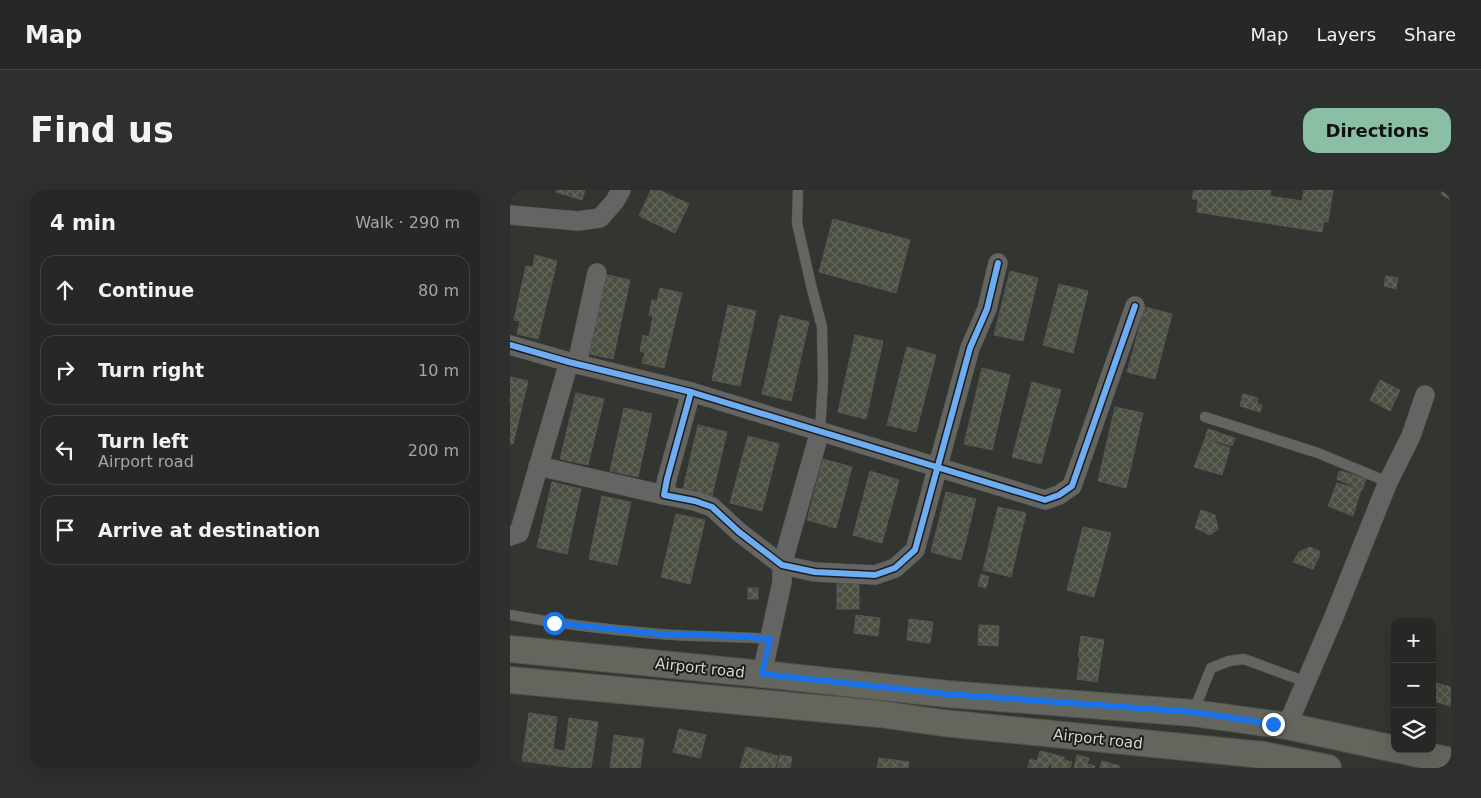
<!DOCTYPE html>
<html lang="en">
<head>
<meta charset="utf-8">
<style>
  :root { --surface:#262825; --page:#2e302d; --text:#f1f3f6; --muted:#a4a6a7; --line:#424442; --accent:#8abfa5 }
  body { margin:0; font-family:"DejaVu Sans",sans-serif; background:var(--page); color:var(--text) }
  .controls { position:absolute; right:15px; bottom:15px; display:grid; overflow:hidden; border-radius:10px; box-shadow:0 5px 20px #0002 }
  .controls button { width:45px; height:45px; display:grid; place-items:center; padding:0; border:0; border-bottom:1px solid var(--line); background:var(--surface); color:var(--text); font:25px sans-serif }
  .stop { position:absolute; width:15px; height:15px; margin:-11px; border:4px solid #1a73e8; border-radius:50%; background:#fff }
  .stop.end { background:#1a73e8; border-color:#fff; box-shadow:0 1px 5px #0008 }
  .list { margin:0; padding:0; list-style:none }
  h2 { display:flex; justify-content:space-between; align-items:center; height:65px; margin:0; padding:0 20px; font-size:21px }
  h2 small { font-size:16px; font-weight:400; color:var(--muted) }
  .list li { display:grid; grid-template-columns:32px 1fr auto; gap:15px; align-items:center; box-sizing:border-box; height:70px; margin:0 10px 10px; padding:0 10px; border:1px solid var(--line); border-radius:15px }
  .list b { display:block; font-size:19px; white-space:nowrap }
  .list p { margin:0; font-size:16px; white-space:nowrap; color:var(--muted) }
  .list em { font-size:16px; font-style:normal; color:var(--muted) }
  .icon { flex:none; width:28px; height:28px; fill:none; stroke:currentColor; stroke-width:2; stroke-linecap:round; stroke-linejoin:round }
  .map { position:relative; flex:none; width:941px; height:578px; overflow:hidden; border-radius:15px }
  header { display:flex; align-items:center; gap:30px; box-sizing:border-box; height:70px; padding:0 25px; background:var(--surface); border-bottom:1px solid var(--line) }
  header strong { font-size:24px }
  nav { display:flex; gap:28px; margin-inline-start:auto; font-size:18px }
  .intro { display:flex; align-items:center; justify-content:space-between; box-sizing:border-box; height:120px; padding:0 30px }
  h1 { margin:0; font-size:35px }
  .button { padding:12px 22px; border-radius:15px; background:var(--accent); color:#111; font-size:18px; font-weight:700 }
  main { display:flex; gap:30px; padding:0 30px }
  aside { flex:1; background:var(--surface); border-radius:15px; box-shadow:0 5px 20px #0002 }
  .map>svg:first-child { display:block }
  .building { fill:url(#building-cross-hatch); stroke:#565755 }
  .lines { fill:none; stroke-linecap:round; stroke-linejoin:round }
  .lane-casing { stroke:#50514e; stroke-width:11 }
  .street-casing { stroke:#50514e; stroke-width:20 }
  .secondary-casing { stroke:#50514e; stroke-width:28 }
  .lane { stroke:#646562; stroke-width:10 }
  .street { stroke:#646562; stroke-width:19 }
  .secondary { stroke:#64665e; stroke-width:26 }
  .cycleway-casing { stroke:#1c1d1a; stroke-width:9 }
  .cycleway { stroke:#6dadf4; stroke-width:6 }
  .route { stroke:#1a73e8; stroke-width:6 }
  .labels { text-anchor:middle; dominant-baseline:central; stroke-width:4; stroke-linejoin:round; paint-order:stroke }
  .street-label { font-size:15px; fill:#d5d7d3; stroke:#1c1d1a }
</style>
</head>
<body>
<header>
<strong>Map</strong>
<nav><a>Map</a><a>Layers</a><a>Share</a></nav>
</header>
<div class="intro"><h1>Find us</h1><a class="button">Directions</a></div>
<main>
<aside>
<h2>4 min<small>Walk · 290 m</small></h2>
<ul class="list">
<li><svg class="icon" aria-label="ahead" viewBox="0 0 24 24"><path d="M12 20V5M6 11l6-6 6 6"/></svg><div><b>Continue</b></div><em>80 m</em></li>
<li><svg class="icon" aria-label="right" viewBox="0 0 24 24"><path d="M7 20v-9h11M14 6l5 5-5 5"/></svg><div><b>Turn right</b></div><em>10 m</em></li>
<li><svg class="icon" aria-label="left" viewBox="0 0 24 24"><path d="M17 20v-9H6M10 6l-5 5 5 5"/></svg><div><b>Turn left</b><p>Airport road</p></div><em>200 m</em></li>
<li><svg class="icon" aria-label="arrive" viewBox="0 0 24 24"><path d="M6 21V4h12l-3 4 3 4H6"/></svg><div><b>Arrive at destination</b></div></li>
</ul>
</aside>
<div class="map">
<svg width="941" height="578" viewBox="0 0 941 578">
  <defs>
    <pattern id="building-cross-hatch" width="8" height="8" patternUnits="userSpaceOnUse" patternTransform="scale(1.25)"><rect width="8" height="8" fill="#4a4f42"/><path d="M0 0l8 8M0 8l8-8" fill="none" stroke="#63685c"/></pattern>
  </defs>
  <rect width="100%" height="100%" fill="#333531"/>
  <g class="building">
    <path d="M47,0H75L72,10L46,2Z"/>
    <path d="M141,0H149L179,14L165,43L129,26Z"/>
    <path d="M684,0L738,1V0H761L760,6L792,11L794,0H823L818,32L814,31L812,42L687,22L688,9H682Z"/>
    <path d="M933,0H941V10L931,4Z"/>
    <path d="M323,29L400,50L386,103L309,82Z"/>
    <path d="M25,65L47,71L28,149L7,144L10,131L4,130L16,76L23,77Z"/>
    <path d="M500,81L528,88L513,151L484,145Z"/>
    <path d="M93,84L120,90L103,169L75,163Z"/>
    <path d="M876,86L888,88L886,99L874,96Z"/>
    <path d="M549,94L578,101L563,163L533,155Z"/>
    <path d="M150,98L172,103L154,178L132,173L135,163L130,161L133,145L139,147L143,126L139,125L142,110L147,111Z"/>
    <path d="M218,115L246,121L230,196L202,190Z"/>
    <path d="M635,117L662,124L645,189L617,182Z"/>
    <path d="M270,125L299,132L281,211L252,204Z"/>
    <path d="M345,145L373,151L356,229L328,222Z"/>
    <path d="M397,157L426,165L406,242L377,235Z"/>
    <path d="M472,178L500,185L482,260L454,254Z"/>
    <path d="M0,187L18,191L3,254H0Z"/>
    <path d="M870,190L890,200L880,221L860,210Z"/>
    <path d="M522,192L551,200L531,274L502,267Z"/>
    <path d="M66,203L94,209L78,275L50,269Z"/>
    <path d="M733,204L748,208L747,213L752,215L750,222L730,216Z"/>
    <path d="M605,217L633,223L616,298L588,291Z"/>
    <path d="M114,218L142,224L128,287L100,281Z"/>
    <path d="M188,235L217,242L202,306L173,299Z"/>
    <path d="M698,239L725,248L722,256L695,248Z"/>
    <path d="M238,246L269,254L252,321L220,313Z"/>
    <path d="M695,249L720,258L712,285L684,277Z"/>
    <path d="M313,269L342,277L326,338L297,330Z"/>
    <path d="M360,281L389,290L372,353L343,345Z"/>
    <path d="M831,281L856,289L852,300L827,289L829,282Z"/>
    <path d="M42,292L71,299L57,364L27,357Z"/>
    <path d="M827,293L851,300L843,326L818,316Z"/>
    <path d="M436,302L466,309L451,370L421,362Z"/>
    <path d="M92,306L121,312L107,375L79,369Z"/>
    <path d="M488,317L516,323L501,387L473,380Z"/>
    <path d="M691,320L705,325L708,339L700,345L685,338Z"/>
    <path d="M166,324L195,330L180,394L151,387Z"/>
    <path d="M573,337L601,343L584,407L557,400Z"/>
    <path d="M800,357L809,361L810,365L803,379L783,372L789,362Z"/>
    <path d="M471,384L479,387L476,398L468,396Z"/>
    <rect x="327" y="389" width="22" height="30"/>
    <rect x="238" y="398" width="10" height="11"/>
    <path d="M346,425L370,428L368,446L344,443Z"/>
    <path d="M399,429L423,432L420,453L397,450Z"/>
    <path d="M469,435L489,436L488,456L468,455Z"/>
    <path d="M571,446L594,450L587,492L567,489L570,467H568Z"/>
    <path d="M922,492L941,497V516L922,511Z"/>
    <path d="M19,523L47,527L43,559L55,561L59,528L88,532L81,578H66L12,571Z"/>
    <path d="M169,539L196,545L190,568L163,562Z"/>
    <path d="M104,545L134,549L130,578H100Z"/>
    <path d="M236,557L268,566L265,578H230Z"/>
    <path d="M530,561L554,567V570L562,572L560,578H541L542,575L539,574L538,578H518L520,569L527,571Z"/>
    <path d="M270,565L282,567L280,578H267Z"/>
    <path d="M567,565L579,568L577,574L585,576L584,578H564Z"/>
    <path d="M369,568L399,572L398,578H367Z"/>
    <path d="M592,571L610,576L609,578H590Z"/>
  </g>
  <g class="lines">
    <defs>
      <g id="lane">
        <path d="M288,0L287,33L301,95L312,137L313,190L310,241"/>
        <path d="M695,227L808,263L878,292"/>
        <path d="M0,425C49,434 99,440 149,444C186,447 223,446 260,449"/>
        <path d="M683,523L701,478L719,471L734,469L796,492"/>
      </g>
      <g id="street">
        <path d="M0,25L68,31L90,28L105,11L111,0"/>
        <path d="M0,155L59,172L181,202L535,310L549,305L562,296L625,116"/>
        <path d="M67,174L87,83"/>
        <path d="M181,202L157,289L154,305L185,311L202,317L229,342L272,375L305,382L365,385L385,378L405,360L460,158L477,119L488,73"/>
        <path d="M28,276L154,305"/>
        <path d="M0,346L9,343L59,172"/>
        <path d="M252,484L272,392V375L310,241"/>
        <path d="M777,536L823,429L878,292L901,246L915,205"/>
      </g>
      <g id="secondary">
        <path d="M0,459L252,484L438,504L683,523L777,536L885,559"/>
        <path d="M0,490L370,524L433,533L753,565L818,578"/>
        <path d="M886,559L941,571"/>
      </g>
    </defs>
    <use href="#lane" class="lane-casing"/>
    <use href="#street" class="street-casing"/>
    <use href="#secondary" class="secondary-casing"/>
    <use href="#lane" class="lane"/>
    <use href="#street" class="street"/>
    <use href="#secondary" class="secondary"/>
    <defs>
      <g id="cycleway">
        <path d="M0,155L59,172L181,202L535,310L549,305L562,296L625,116"/>
        <path d="M181,202L157,289L154,305L185,311L202,317L229,342L272,375L305,382L365,385L385,378L405,360L460,158L477,119L488,73"/>
      </g>
    </defs>
    <use href="#cycleway" class="cycleway-casing"/>
    <use href="#cycleway" class="cycleway"/>
  </g>
  <g class="lines">
    <path class="route" d="M44,433L150,444L228,446L260,449L252,484L438,504L683,522L763,534"/>
  </g>
  <g class="labels">
    <g class="street-label">
      <text transform="translate(190 478) rotate(6)">Airport road</text>
      <text transform="translate(588 549) rotate(6)">Airport road</text>
    </g>
  </g>
</svg>
<div class="controls">
<button>+</button>
<button>−</button>
<button><svg class="icon" aria-label="layers" viewBox="0 0 24 24"><path d="M12 4l9 5-9 5-9-5zM3 14l9 5 9-5"/></svg></button>
</div>
<div class="stop" style="left:44px;top:433px"></div>
<div class="stop end" style="left:763px;top:534px"></div>
</div>
</main>
</body>
</html>
